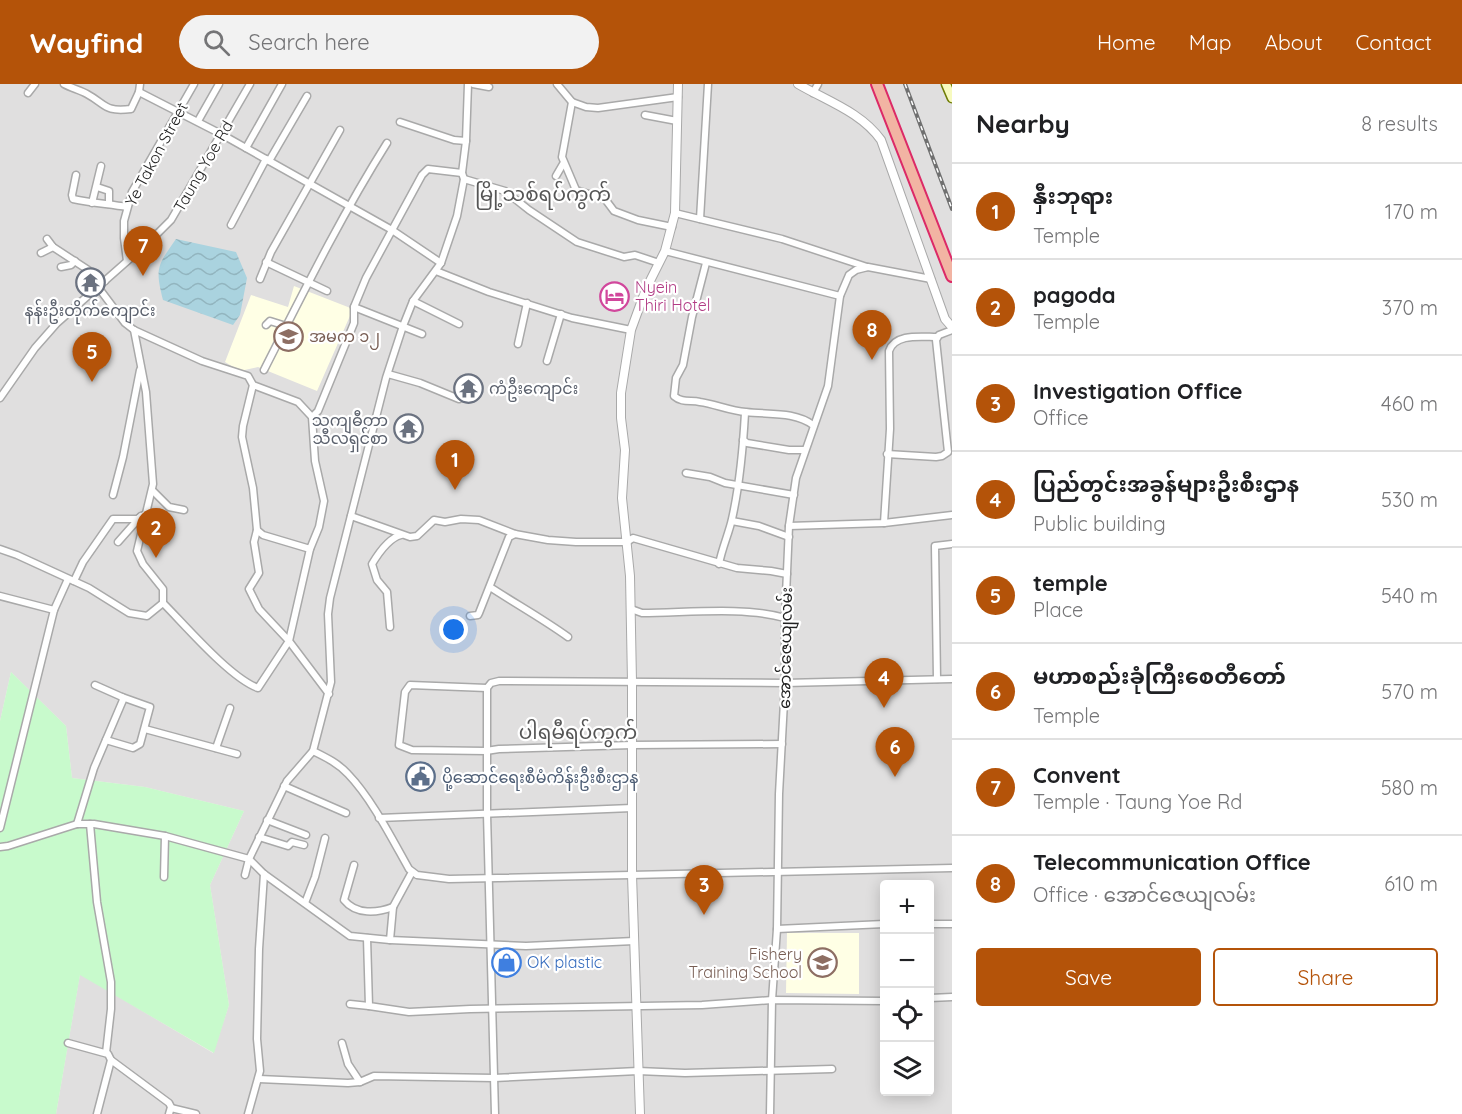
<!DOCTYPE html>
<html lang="en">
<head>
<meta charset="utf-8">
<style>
  :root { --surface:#fff; --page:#f2f2f2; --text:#202124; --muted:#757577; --line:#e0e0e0; --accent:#b45309 }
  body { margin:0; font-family:Quicksand,"Noto Sans Myanmar",sans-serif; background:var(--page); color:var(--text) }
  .controls { position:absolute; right:18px; bottom:18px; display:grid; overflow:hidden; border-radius:6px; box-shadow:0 3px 15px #0003 }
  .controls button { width:54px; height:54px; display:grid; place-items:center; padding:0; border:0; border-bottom:2px solid var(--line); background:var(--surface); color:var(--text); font:30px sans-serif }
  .you { position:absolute; left:454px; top:546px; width:21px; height:21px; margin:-15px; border:4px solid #fff; border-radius:50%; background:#1a73e8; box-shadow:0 0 0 9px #1a73e833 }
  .badge { display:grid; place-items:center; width:39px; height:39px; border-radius:50%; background:var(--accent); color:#fff; font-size:20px; font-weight:700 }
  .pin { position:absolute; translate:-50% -50px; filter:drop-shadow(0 2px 3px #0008) }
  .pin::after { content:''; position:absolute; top:32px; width:21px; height:18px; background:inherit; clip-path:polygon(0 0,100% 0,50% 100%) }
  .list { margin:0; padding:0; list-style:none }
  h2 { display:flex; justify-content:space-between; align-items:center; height:78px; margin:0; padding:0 24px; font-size:26px }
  h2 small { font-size:20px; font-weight:400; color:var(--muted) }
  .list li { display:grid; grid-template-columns:39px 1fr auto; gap:18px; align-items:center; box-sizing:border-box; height:96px; padding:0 24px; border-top:2px solid var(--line) }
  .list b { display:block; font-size:22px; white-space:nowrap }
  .list p { margin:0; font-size:20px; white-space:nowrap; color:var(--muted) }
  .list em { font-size:20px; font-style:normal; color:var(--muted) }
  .actions { display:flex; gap:12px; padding:18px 24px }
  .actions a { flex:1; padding:14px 0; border:2px solid var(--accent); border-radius:6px; text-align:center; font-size:21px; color:var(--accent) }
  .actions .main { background:var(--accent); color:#fff }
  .icon { flex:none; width:33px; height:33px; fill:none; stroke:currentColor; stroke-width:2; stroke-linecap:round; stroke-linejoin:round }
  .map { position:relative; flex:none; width:952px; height:1030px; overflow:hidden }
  header { display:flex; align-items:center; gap:36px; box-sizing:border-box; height:84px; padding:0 30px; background:var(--accent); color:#fff }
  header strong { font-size:28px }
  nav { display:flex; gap:33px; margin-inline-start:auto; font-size:21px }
  .search { width:420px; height:54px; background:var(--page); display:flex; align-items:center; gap:15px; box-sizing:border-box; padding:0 21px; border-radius:33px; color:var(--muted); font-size:22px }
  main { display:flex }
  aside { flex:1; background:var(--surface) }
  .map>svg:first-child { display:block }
  .residential { fill:#e0dfdf; fill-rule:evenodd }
  .education { fill:#ffffe5 }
  .park { fill:#c8facc }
  .water { fill:url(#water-waves) }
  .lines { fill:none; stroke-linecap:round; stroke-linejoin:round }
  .minor-casing { stroke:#a9a9a9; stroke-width:9 }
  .tertiary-casing { stroke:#a9a9a9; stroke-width:10 }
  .secondary-casing { stroke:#707d05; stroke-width:11 }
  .trunk-casing { stroke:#dc2a67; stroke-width:14 }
  .minor { stroke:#fff; stroke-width:6 }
  .tertiary { stroke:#fff; stroke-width:8 }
  .secondary { stroke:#f7fabf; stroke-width:8 }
  .trunk { stroke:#f2b4a3; stroke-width:10 }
  .rail-casing { stroke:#707070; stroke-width:4 }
  .rail { stroke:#fff; stroke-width:1.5; stroke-dasharray:4.5; stroke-linecap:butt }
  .labels { text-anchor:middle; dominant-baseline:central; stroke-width:4.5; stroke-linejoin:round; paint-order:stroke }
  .street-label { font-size:16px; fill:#222; stroke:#fff }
  .hotel-label { font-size:16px; fill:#b23c85; stroke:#fff; text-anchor:start }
  .worship-label { font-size:16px; fill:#5b616d; stroke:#fff }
  .education-label { font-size:16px; fill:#785e54; stroke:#fff; text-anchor:start }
  .service-label { font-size:16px; fill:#4e5e75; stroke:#fff; text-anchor:start }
  .shop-label { font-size:16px; fill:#366cbe; stroke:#fff; text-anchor:start }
  .quarter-label { font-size:20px; fill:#555; stroke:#fff }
</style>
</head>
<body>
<header>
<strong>Wayfind</strong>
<div class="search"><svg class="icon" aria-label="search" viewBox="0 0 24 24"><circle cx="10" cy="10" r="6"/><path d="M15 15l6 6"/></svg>Search here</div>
<nav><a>Home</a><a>Map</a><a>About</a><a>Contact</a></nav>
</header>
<main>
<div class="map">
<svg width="952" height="1030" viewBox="0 0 952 1030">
  <defs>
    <pattern id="water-waves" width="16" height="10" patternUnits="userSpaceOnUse" patternTransform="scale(1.5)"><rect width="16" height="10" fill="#aad3df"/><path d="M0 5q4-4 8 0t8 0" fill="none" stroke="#92b5bf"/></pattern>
  </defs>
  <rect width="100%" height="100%" fill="#f2efe9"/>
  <path class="residential" d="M0,0H952V1030H56L80,890L213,969L229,921L210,801L244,727L145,703L72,694L66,642L11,588L0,637ZM884,800H930V1008H884Z"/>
  <g class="education">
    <path d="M294,202L353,225L317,307L258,283L240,287L225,278L251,211L288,223Z"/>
    <path d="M787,849H859V910L786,909Z"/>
  </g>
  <path class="park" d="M11,588L66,642L72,694L145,703L244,727L210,801L229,921L214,969L80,891L56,1030H0V637Z"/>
  <path class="water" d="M176,155L236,168L247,194L240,231L233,241L163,216C155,184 157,182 176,155Z"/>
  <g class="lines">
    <defs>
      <g id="minor">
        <path d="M64,0C71,4 80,6 87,10C107,21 104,28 131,25L139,8L140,0"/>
        <path d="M468,0L466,57L462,89L464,95L457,132L441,179L413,217L403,242L386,294L330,514L328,530L331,598L313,667C325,673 338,679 348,690C372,715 392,755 409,785L417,791L449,795L952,784"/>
        <path d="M473,0L489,3"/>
        <path d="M557,0L572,18L562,73L576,106L605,115L614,127L638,136L672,143"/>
        <path d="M139,8L221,50L392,146L441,179"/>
        <path d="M28,9L35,0"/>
        <path d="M813,9L818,0"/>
        <path d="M572,18L586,23L598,24L678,13"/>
        <path d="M645,31L677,37"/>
        <path d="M198,37L219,0"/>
        <path d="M400,38L454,56L466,57"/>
        <path d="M246,64L282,0"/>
        <path d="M269,77L307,12"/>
        <path d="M76,91L72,111L73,115C92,119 109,120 127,123"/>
        <path d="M556,92L563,80"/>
        <path d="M464,95L505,107L529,126L577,158L624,173L635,171L659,179"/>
        <path d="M97,103L109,107V120"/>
        <path d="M92,119L101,82"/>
        <path d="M675,129L782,155L867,183"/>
        <path d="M700,135L708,0"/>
        <path d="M231,141L266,75"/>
        <path d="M47,155L53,163L105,197"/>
        <path d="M665,167L840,212"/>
        <path d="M41,169L53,163"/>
        <path d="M127,177L124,154V137L132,108L194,0"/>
        <path d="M266,178L327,207"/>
        <path d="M706,179L692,233L683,281L676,294L674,312C682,319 690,316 700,318C715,320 730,327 746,328C768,331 794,327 813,341"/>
        <path d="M61,183L71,181L75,177"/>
        <path d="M436,187L489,208L572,234L631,246"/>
        <path d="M260,195L271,168L340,46"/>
        <path d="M98,203L125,239L134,246L202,277L248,292L253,301L298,318L312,333L315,377L324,417L319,443L310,465L289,557L329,610"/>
        <path d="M413,217L459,240"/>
        <path d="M354,223L422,250"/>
        <path d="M266,241L270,237L286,242"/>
        <path d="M134,246L146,308L153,400L137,467L143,480L163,505V519C185,541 230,594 258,604L289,557L259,525L249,505L259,489L254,458L257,446"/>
        <path d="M518,260L527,219"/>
        <path d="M547,277L561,230"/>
        <path d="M264,286C303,209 341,132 387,59"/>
        <path d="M388,290L420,299L459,315"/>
        <path d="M253,301L243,342L242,353L253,404L257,446L263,451L310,465"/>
        <path d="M0,314L35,264L57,239L150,157L171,136L250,0"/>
        <path d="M312,333L318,327L354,239V223L366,194L422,91L428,85L462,89"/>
        <path d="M743,356L747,359L789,366H805"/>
        <path d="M887,370L936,373L942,372L948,368L936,256L939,251L952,246"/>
        <path d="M686,389L710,393L725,399L794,411"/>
        <path d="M153,407L169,423L184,426"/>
        <path d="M113,411L123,373L140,286"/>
        <path d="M351,432L410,453L417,452L434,436L445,438L461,435L479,436L515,450L548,456L576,458H627L633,454L737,484L771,487L787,490"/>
        <path d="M732,437L759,442L789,453"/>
        <path d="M884,439L890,345L889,267C895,249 921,253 937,253"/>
        <path d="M789,442L884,439L952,431"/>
        <path d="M118,458L141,432"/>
        <path d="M0,465L17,471L89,504L129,529L147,532L163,519"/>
        <path d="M719,480C722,464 729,449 732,435C740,399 743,365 745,329"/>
        <path d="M74,497L83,478L113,435H137L147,429"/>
        <path d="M490,503C516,520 543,535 568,553"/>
        <path d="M0,512L54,526L68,495"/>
        <path d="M631,525L642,529C686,529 743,522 785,534"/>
        <path d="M470,532L478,531L479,529L509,453L515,450"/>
        <path d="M390,543L387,508L377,496L372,480C378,470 389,454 401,451"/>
        <path d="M937,595L935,462L952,460"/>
        <path d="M487,604L410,601L405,608L399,661L412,666L486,667L499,665L632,661L782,660"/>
        <path d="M145,645L237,670"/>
        <path d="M106,656L133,664L140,660L150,623L122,613"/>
        <path d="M216,664L230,624"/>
        <path d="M284,702L346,729"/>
        <path d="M379,734L632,724"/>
        <path d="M267,736L306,751"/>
        <path d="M77,740L94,684L123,616L122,613L95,601"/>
        <path d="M90,740L97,818L111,898V925L106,969"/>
        <path d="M0,744L54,526"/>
        <path d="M259,753L288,762L292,758L304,761"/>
        <path d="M0,763L8,762L77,740H94L165,752L249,775L264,790L350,852L390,856L526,862L634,857"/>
        <path d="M354,781L344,816C356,831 377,829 393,823L412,788"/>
        <path d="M245,791L249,775L287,697L313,667"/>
        <path d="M164,793L165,752"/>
        <path d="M305,819L315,793L325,754"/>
        <path d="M930,840H952"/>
        <path d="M777,845L884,840"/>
        <path d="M367,854L369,922L409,928L470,925L702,921L772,916L884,917"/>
        <path d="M390,856L393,823"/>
        <path d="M930,914L952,913"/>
        <path d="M350,920L369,922"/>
        <path d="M68,959L108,970L111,976L169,1019L171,1023L169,1030"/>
        <path d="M342,959L348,980L360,998"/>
        <path d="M259,995L348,999L360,998L374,992L494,994L638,987L685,989L832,985"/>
        <path d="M171,1024L196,1030"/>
        <path d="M97,1030L111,976"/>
        <path d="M248,1030L260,987L257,955L259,865L264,790"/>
        <path d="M495,1030L487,730V604L491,599L499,597L785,599L952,595"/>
        <path d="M770,1030L772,916L777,845L779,710L785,599V534L789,442L796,394L828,302L840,212L849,191L856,186L868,183L931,195"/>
      </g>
      <g id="tertiary">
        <path d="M798,0C827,17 861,28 881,56L945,235L952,243"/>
        <path d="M640,1030L632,791V598L630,492L622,414L625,366L621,334V309L631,246L646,205L665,167L675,129L678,0"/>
      </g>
      <path id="secondary" d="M946,0L952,14"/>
      <path id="trunk" d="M877,0L952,192"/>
    </defs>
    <use href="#minor" class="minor-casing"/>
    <use href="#tertiary" class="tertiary-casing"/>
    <use href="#secondary" class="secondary-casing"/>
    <use href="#trunk" class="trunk-casing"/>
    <use href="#minor" class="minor"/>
    <use href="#tertiary" class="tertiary"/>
    <use href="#secondary" class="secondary"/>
    <use href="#trunk" class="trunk"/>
    <defs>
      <path id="rail" d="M905,0L952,125"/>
    </defs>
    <use href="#rail" class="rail-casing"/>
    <use href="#rail" class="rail"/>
  </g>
  <defs>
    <symbol id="temple-ring" viewBox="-11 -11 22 22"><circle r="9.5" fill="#fff" stroke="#6b7280" stroke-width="1.5"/><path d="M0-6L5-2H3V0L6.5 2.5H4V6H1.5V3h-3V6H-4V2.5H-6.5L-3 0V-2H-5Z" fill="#6b7280"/></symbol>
    <symbol id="hotel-ring" viewBox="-11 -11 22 22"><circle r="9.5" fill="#fff" stroke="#d1479c" stroke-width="1.5"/><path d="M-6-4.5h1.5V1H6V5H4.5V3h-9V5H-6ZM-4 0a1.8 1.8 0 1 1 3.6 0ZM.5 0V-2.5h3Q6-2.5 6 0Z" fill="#d1479c"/></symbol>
    <symbol id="school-ring" viewBox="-11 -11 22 22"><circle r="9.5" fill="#fff" stroke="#8d6e63" stroke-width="1.5"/><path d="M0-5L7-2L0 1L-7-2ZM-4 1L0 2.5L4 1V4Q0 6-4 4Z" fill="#8d6e63"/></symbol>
    <symbol id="civic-ring" viewBox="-11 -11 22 22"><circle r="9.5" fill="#fff" stroke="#5c6f8a" stroke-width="1.5"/><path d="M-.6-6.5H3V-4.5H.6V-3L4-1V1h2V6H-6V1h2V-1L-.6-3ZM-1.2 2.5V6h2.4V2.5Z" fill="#5c6f8a"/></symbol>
    <symbol id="shop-ring" viewBox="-11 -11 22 22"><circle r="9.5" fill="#fff" stroke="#3f7fe0" stroke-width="1.5"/><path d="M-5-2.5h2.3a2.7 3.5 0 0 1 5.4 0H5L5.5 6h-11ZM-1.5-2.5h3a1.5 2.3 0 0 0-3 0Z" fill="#3f7fe0"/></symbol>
  </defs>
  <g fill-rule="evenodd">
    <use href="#temple-ring" x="74" y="182" width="33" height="33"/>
    <use href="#hotel-ring" x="598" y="196" width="33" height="33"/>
    <use href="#school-ring" x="272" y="236" width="33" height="33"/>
    <use href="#temple-ring" x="452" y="288" width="33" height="33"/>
    <use href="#temple-ring" x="392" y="328" width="33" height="33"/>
    <use href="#civic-ring" x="404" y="676" width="33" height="33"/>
    <use href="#shop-ring" x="490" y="862" width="33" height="33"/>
    <use href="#school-ring" x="806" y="862" width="33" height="33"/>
  </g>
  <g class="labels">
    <g class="street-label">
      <text transform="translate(156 70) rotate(-62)">Ye Takon Street</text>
      <text transform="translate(203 82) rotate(-60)">Taung Yoe Rd</text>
      <text transform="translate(785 564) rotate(-89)">အောင်ဇေယျလမ်း</text>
    </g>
    <g class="hotel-label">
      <text x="635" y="203">Nyein<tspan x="635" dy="18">Thiri Hotel</tspan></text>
    </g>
    <g class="worship-label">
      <text x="90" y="226">နန်းဦးတိုက်ကျောင်း</text>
      <text x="489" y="304" text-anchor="start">ကံဦးကျောင်း</text>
      <text x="388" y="336" text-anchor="end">သကျဓီတာ<tspan x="388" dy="18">သီလရှင်စာ</tspan></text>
    </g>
    <g class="education-label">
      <text x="309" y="252">အမက ၁၂</text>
      <text x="802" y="870" text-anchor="end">Fishery<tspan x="802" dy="18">Training School</tspan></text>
    </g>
    <g class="service-label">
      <text x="442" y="693">ပို့ဆောင်ရေးစီမံကိန်းဦးစီးဌာန</text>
    </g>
    <g class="shop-label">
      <text x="527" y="878">OK plastic</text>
    </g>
    <g class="quarter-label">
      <text x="543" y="109">မြို့သစ်ရပ်ကွက်</text>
      <text x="578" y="647">ပါရမီရပ်ကွက်</text>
    </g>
  </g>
</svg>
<div class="controls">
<button>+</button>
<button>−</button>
<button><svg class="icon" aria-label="locate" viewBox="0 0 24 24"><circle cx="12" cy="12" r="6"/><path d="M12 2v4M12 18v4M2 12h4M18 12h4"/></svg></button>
<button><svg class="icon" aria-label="layers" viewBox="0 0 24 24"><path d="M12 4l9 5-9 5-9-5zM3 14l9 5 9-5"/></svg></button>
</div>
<div class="you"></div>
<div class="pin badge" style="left:455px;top:406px">1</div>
<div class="pin badge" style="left:156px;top:474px">2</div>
<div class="pin badge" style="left:704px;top:831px">3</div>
<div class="pin badge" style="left:884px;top:624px">4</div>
<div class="pin badge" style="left:92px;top:298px">5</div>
<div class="pin badge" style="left:895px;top:693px">6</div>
<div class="pin badge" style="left:143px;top:192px">7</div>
<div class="pin badge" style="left:872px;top:276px">8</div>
</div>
<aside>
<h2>Nearby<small>8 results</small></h2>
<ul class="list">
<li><span class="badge">1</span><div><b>နှီးဘုရား</b><p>Temple</p></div><em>170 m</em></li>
<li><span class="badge">2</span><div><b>pagoda</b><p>Temple</p></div><em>370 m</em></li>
<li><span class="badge">3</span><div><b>Investigation Office</b><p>Office</p></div><em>460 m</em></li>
<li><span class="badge">4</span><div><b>ပြည်တွင်းအခွန်များဦးစီးဌာန</b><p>Public building</p></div><em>530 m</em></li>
<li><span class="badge">5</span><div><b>temple</b><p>Place</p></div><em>540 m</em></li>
<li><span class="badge">6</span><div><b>မဟာစည်းခုံကြီးစေတီတော်</b><p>Temple</p></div><em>570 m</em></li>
<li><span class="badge">7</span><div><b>Convent</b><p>Temple · Taung Yoe Rd</p></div><em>580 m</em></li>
<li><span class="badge">8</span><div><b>Telecommunication Office</b><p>Office · အောင်ဇေယျလမ်း</p></div><em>610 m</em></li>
</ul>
<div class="actions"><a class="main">Save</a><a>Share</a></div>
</aside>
</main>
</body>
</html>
